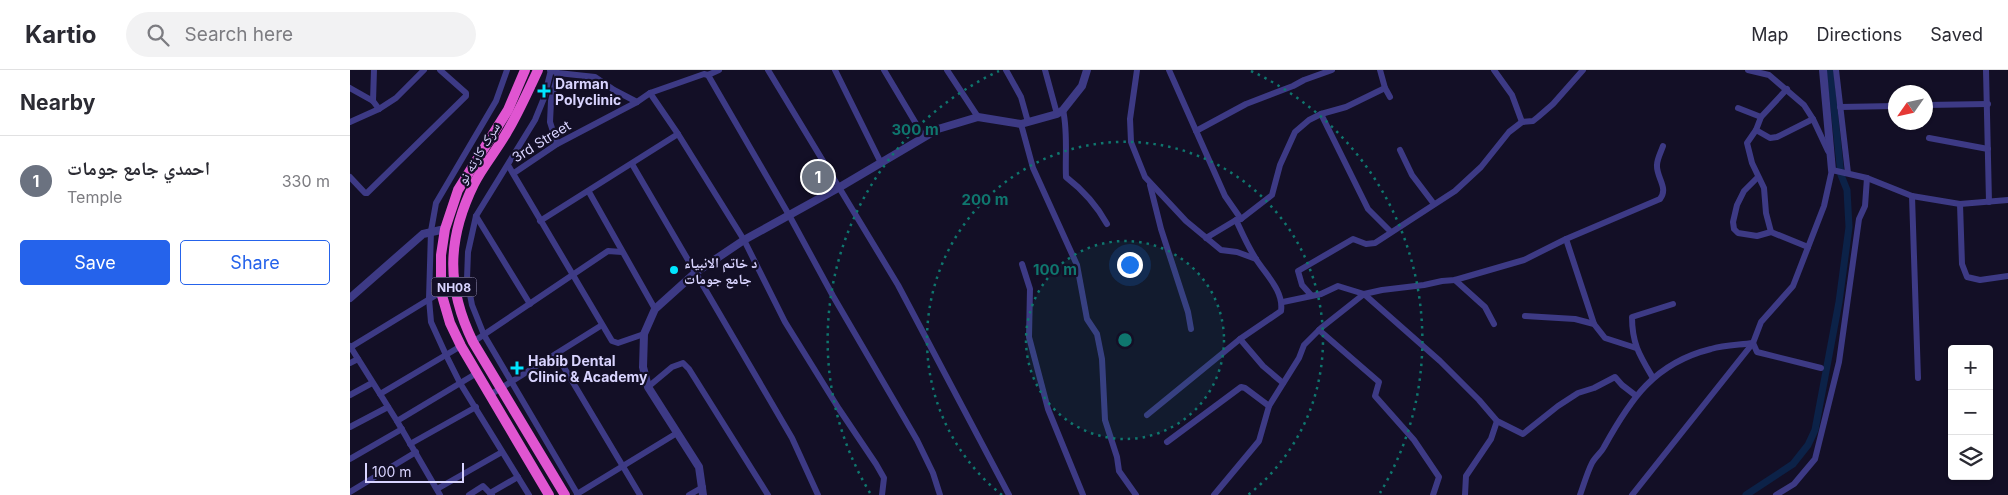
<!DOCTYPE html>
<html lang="en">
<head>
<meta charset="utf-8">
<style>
  :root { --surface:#fff; --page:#f2f2f3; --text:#2b2b33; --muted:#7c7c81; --line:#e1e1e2; --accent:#2563eb }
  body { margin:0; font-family:Inter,"Noto Naskh Arabic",sans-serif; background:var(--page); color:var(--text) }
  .controls { position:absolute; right:15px; bottom:15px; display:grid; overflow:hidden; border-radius:5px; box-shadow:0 1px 4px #0004 }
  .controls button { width:45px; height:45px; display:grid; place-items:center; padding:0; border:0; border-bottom:1px solid var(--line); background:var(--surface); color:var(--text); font:25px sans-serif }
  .compass { position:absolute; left:1538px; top:15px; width:45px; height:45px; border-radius:50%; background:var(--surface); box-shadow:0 1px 4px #0004; rotate:236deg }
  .scale { position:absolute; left:15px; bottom:12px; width:99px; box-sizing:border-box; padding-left:5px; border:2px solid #d9d4ff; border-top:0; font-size:14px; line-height:18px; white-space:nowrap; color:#d9d4ff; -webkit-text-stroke:4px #130f26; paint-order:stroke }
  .you { position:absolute; left:779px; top:194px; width:18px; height:18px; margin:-12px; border:4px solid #fff; border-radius:50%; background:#1a73e8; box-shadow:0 0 0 8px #1a73e833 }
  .badge { display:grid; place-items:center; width:32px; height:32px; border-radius:50%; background:var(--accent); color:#fff; font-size:16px; font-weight:700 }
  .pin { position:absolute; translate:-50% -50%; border:2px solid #fff; box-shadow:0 1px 5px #0006 }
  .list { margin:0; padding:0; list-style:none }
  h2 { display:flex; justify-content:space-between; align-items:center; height:65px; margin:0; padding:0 20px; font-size:21px }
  h2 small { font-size:16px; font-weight:400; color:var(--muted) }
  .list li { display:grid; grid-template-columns:32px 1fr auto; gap:15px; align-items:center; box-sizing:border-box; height:90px; padding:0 20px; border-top:1px solid var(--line) }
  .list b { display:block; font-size:19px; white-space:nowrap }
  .list p { margin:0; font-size:16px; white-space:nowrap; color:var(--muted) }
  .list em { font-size:16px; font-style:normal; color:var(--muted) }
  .actions { display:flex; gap:10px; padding:15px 20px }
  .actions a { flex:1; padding:11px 0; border:1px solid var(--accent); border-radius:5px; text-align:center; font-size:18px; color:var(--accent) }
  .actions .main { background:var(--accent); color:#fff }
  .icon { flex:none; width:28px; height:28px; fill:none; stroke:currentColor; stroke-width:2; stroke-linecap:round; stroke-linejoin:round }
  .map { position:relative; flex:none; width:1658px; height:425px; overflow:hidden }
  header { display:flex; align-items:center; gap:30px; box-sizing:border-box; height:70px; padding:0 25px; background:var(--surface); border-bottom:1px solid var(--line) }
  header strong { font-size:24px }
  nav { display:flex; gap:28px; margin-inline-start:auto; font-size:18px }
  .search { width:350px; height:45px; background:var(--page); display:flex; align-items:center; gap:12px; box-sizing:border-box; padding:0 18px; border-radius:28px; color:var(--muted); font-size:19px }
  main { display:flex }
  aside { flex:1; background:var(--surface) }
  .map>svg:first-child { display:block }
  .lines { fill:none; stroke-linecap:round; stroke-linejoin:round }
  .canal { stroke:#0c2248; stroke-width:7 }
  .minor { stroke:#3d3a85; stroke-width:6 }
  .tertiary { stroke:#3d3a85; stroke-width:8 }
  .trunk { stroke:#e055d1; stroke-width:10 }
  .ring { fill:none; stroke:#0f766e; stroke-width:2.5; stroke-dasharray:2.5 5 }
  .poi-dot { fill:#00e5ff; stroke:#130f26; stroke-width:2 }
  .labels { text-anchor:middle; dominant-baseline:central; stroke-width:4.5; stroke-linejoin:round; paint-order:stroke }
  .shield { fill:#130f26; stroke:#9e99be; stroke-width:1 }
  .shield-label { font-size:12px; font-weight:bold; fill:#d9d4ff }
  .poi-label { font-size:14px; font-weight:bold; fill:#d9d4ff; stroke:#130f26; text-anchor:start }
  .street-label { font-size:14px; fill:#d9d4ff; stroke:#130f26 }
  .centre { fill:#0f766e; stroke:#130f26; stroke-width:2.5 }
  .ring-label { font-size:15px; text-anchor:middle; font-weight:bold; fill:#0f766e; stroke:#130f26; stroke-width:4.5; stroke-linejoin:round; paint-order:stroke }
</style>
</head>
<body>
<header>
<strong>Kartio</strong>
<div class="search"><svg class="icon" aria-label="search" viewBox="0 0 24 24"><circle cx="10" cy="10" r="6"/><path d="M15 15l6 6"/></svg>Search here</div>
<nav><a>Map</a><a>Directions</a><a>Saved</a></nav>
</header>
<main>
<aside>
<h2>Nearby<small></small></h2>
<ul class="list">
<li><span class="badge" style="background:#6b7280">1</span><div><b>احمدي جامع جومات</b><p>Temple</p></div><em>330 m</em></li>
</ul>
<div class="actions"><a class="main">Save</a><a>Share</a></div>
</aside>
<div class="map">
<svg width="1658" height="425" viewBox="0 0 1658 425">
  <rect width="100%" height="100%" fill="#130f26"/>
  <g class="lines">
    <path class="canal" d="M1396,425L1443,394L1458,375L1465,360L1489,232L1499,157L1497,120L1491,105L1480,0"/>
    <g class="minor">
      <path d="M157,0L146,31L86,133L81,161L79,229L81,252L96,285L110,313L179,425"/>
      <path d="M200,0L208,3L245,7L264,20L287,32"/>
      <path d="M201,0L194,28L185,50L126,146L118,182L117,209L122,235L134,265L228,425"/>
      <path d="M418,0L548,215L659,425"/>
      <path d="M485,0L531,93"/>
      <path d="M534,0L574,67"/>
      <path d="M597,0L628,47"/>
      <path d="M656,0L671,27L678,52"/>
      <path d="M695,0L707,44"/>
      <path d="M787,0L780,49L781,72L795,107L836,151L871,180L887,182L906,189"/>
      <path d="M819,0L875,126L891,149"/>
      <path d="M1030,0L1035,18L1040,27"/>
      <path d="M1144,0L1162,25L1172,52"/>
      <path d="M1398,0L1419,5L1454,35L1463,49L1478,81"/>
      <path d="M1486,0L1498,103"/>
      <path d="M1636,0L1639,132"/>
      <path d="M358,5L439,145L483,226L567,370L583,403L590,425"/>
      <path d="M0,18L23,31L29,39"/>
      <path d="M300,23L328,64L394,170L435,252L489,339L526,394L534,408L532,425"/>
      <path d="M23,31L24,0"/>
      <path d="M1576,35L1638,34"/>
      <path d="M1490,37L1546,36"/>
      <path d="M1388,38L1411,47"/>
      <path d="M713,40C718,62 715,85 716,107C733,120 747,136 757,154"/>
      <path d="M971,44L1018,139L1041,162"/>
      <path d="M0,52L29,39L46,28L74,0"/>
      <path d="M671,54L683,98L727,195L737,249L747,264L752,289L755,350L767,387L769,401L786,425"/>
      <path d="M1406,60L1420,68L1427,67L1463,49"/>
      <path d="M846,61L896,34L943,16L954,10L982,0"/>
      <path d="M1579,68L1638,79"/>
      <path d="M207,74L200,52L201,31L208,3"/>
      <path d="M1050,80L1062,105L1084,134"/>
      <path d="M282,94L442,368L468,425"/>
      <path d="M158,95L262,271L268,273L294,264"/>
      <path d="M164,103L207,74L287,32L300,23L354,4L358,5L369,0"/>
      <path d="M0,107L15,123H17L116,26V23L90,0"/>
      <path d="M1408,107L1394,121L1387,135L1383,152L1384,159L1388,163L1407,166L1421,162L1458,177"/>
      <path d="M800,115L811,159L838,242L841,259"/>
      <path d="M239,122L305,239"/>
      <path d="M1562,126L1568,308"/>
      <path d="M1610,134L1612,194L1617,207L1630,210L1658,206"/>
      <path d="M126,146L180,234"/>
      <path d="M190,151L328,64"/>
      <path d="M1421,162L1416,143L1414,118L1402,93L1397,73L1406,60L1411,47L1437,19"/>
      <path d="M856,168L886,150L891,149L922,125L930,95L945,62L959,50L971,44L996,37L1035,18"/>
      <path d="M1216,169L1244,254"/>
      <path d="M672,194L680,219L679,267L698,339L733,425"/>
      <path d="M1105,210L1135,237L1144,254"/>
      <path d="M961,225L952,215L948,201L1003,169L1016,174L1025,173L1105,121L1131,97L1159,62L1172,52L1183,51L1188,47L1203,34L1233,0"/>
      <path d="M933,232L971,224L988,216L1014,224L1032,220L1074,215L1092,211L1105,210L1174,190L1216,169L1310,129C1319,118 1306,107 1307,95C1307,89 1311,82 1313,76"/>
      <path d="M1175,246L1225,249L1244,254L1255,268L1286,278"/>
      <path d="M969,260L1029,312L1025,326L1064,370L1089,407L1083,425"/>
      <path d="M890,269L913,296L933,313"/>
      <path d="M123,272L258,181L272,182"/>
      <path d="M0,276L47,351L90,425"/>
      <path d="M1,277L91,222"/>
      <path d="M206,284L290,425"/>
      <path d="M0,293L8,289"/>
      <path d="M1303,308C1290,286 1282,274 1282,247L1323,234"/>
      <path d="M298,317L322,297L333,293L339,299L418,425"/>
      <path d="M30,324L111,276"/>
      <path d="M0,325L22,313"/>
      <path d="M140,325L252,255"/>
      <path d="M797,345L890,269L931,241C934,221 916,205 906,189C898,177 892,163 886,150"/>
      <path d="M47,351L127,303"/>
      <path d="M0,357L38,337"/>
      <path d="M817,372L891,317L895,318L919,336"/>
      <path d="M60,374L126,337"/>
      <path d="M0,389L52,359"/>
      <path d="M87,419L152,382"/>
      <path d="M0,422L66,382"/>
      <path d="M140,423L168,407"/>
      <path d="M227,424L327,363"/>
      <path d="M119,425L133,416L142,425"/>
      <path d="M339,425L353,417"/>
      <path d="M864,425L909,371L919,336L949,288L954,275L971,258L1014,224L1090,291L1129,330L1147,351L1173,364L1208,336L1228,323L1244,318L1265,307L1272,315L1285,325"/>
      <path d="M1115,425L1116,406L1141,369L1147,351"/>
      <path d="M1230,425C1234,414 1237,403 1242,393C1245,387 1251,383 1254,377C1280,330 1304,293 1361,279C1374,275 1389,275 1403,273L1407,282L1471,298"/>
      <path d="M1282,425L1403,273L1411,252L1443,216L1474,136L1482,100L1517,108L1562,126L1610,134L1658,130"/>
      <path d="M1426,425L1444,414L1465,389L1489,292L1509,149L1515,136L1517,108"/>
    </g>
    <g class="tertiary">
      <path d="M1473,0L1482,100"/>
      <path d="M0,228L73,164L95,159"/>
      <path d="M353,425L349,397L298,317L293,297L294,264L305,239L345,203L394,170L490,117L588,59L628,47L671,54L707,44L713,40L732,16L737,0"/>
    </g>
    <g class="trunk">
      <path d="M175,0L158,40L108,120L95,159L91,185V222L100,253L111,276L199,425"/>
      <path d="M188,0C178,21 169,42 157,62C147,80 133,96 124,114C97,169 96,217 123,272L215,425"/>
    </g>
  </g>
  <circle cx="775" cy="270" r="99" fill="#0f766e" fill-opacity=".12"/>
  <g class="ring">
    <circle cx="775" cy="270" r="99"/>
    <path d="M652 425A198 198 0 1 1 898 425"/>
    <path d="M520 423A297 297 0 0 1 649 1M901 1A297 297 0 0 1 1030 423"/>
  </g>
  <g class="poi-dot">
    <path d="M191.5 13.5h5v5h5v5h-5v5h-5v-5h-5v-5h5z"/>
    <circle cx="324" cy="200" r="5"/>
    <path d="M164.5 290.5h5v5h5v5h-5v5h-5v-5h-5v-5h5z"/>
  </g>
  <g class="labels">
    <rect class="shield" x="81.5" y="207.5" width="45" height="19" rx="4"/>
    <g class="shield-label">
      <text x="104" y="217">NH08</text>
    </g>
    <g class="poi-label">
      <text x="205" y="13">Darman<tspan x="205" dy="16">Polyclinic</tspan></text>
      <text x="334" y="192">د خاتم الانبیاء<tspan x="334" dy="16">جامع جومات</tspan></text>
      <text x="178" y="290">Habib Dental<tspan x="178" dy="16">Clinic &amp; Academy</tspan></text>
    </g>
    <g class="street-label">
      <text transform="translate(191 71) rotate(-32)">3rd Street</text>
      <text transform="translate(128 83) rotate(-59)">سرک کارته نو</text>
    </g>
  </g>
  <circle cx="775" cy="270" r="8" class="centre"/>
  <g class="ring-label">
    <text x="565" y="65">300 m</text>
    <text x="635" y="135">200 m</text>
    <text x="705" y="205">100 m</text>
  </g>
</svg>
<div class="controls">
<button>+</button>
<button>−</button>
<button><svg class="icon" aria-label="layers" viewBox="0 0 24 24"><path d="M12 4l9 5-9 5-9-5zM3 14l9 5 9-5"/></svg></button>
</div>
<svg class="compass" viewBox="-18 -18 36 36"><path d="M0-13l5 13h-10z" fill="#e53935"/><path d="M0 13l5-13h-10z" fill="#7c7c81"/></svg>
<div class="scale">100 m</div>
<div class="you"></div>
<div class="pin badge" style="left:468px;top:107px;background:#6b7280">1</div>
</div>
</main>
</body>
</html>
